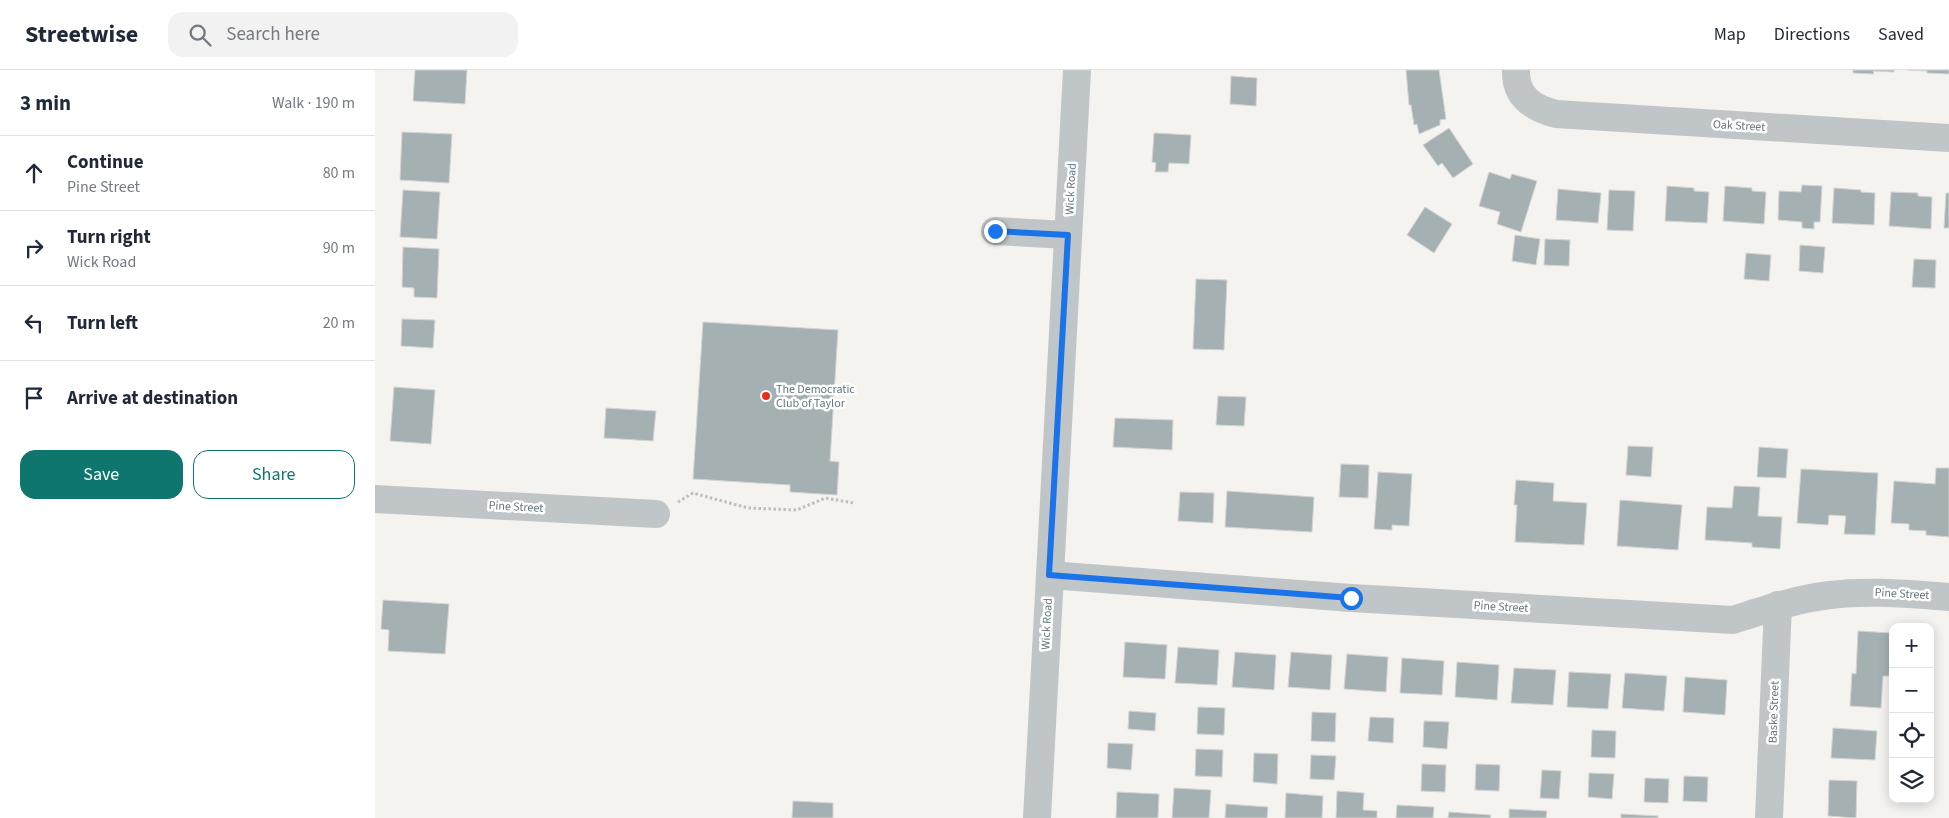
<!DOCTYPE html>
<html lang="en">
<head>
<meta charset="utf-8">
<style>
  :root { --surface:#fff; --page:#f2f2f3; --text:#1f2937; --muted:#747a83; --line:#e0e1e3; --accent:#0f766e }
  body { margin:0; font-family:"Source Sans 3",sans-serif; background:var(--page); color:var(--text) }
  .controls { position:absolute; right:15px; bottom:15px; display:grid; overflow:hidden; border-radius:10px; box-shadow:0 2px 12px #0003 }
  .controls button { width:45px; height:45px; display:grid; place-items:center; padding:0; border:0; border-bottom:1px solid var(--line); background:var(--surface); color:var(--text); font:25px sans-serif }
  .stop { position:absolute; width:15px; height:15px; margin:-11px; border:4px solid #1a73e8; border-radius:50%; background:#fff }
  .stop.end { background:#1a73e8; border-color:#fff; box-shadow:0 1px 5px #0008 }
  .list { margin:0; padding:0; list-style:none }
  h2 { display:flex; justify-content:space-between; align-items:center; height:65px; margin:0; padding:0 20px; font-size:21px }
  h2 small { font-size:16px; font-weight:400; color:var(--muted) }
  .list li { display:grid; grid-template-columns:32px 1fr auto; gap:15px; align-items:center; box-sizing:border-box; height:75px; padding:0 20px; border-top:1px solid var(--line) }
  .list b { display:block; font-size:19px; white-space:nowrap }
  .list p { margin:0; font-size:16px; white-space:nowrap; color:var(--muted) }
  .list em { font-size:16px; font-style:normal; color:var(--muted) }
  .actions { display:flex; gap:10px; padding:15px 20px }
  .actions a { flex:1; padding:11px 0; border:1px solid var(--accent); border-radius:15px; text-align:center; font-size:18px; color:var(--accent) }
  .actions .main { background:var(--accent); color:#fff }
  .icon { flex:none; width:28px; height:28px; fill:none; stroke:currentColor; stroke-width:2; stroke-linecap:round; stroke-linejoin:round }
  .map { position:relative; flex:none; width:1574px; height:748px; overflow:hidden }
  header { display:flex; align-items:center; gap:30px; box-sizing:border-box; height:70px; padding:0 25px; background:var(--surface); border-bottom:1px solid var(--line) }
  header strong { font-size:24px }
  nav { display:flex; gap:28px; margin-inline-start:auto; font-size:18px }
  .search { width:350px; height:45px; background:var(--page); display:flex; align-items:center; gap:12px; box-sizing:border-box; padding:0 18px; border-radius:15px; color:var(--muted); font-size:19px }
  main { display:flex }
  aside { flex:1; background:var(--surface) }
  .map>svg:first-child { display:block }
  .building { fill:#a5b0b3; stroke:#d5d4d2 }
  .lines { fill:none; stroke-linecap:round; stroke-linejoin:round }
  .path { stroke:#bcbec0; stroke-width:3; stroke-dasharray:2.5 2.5; stroke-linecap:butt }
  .minor { stroke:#c0c5c7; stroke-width:28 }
  .route { stroke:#1a73e8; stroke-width:6 }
  .poi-dot { fill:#ea2f19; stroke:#fff; stroke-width:2 }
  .labels { text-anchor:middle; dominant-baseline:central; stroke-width:5; stroke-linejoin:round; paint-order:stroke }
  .street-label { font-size:12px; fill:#617782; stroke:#fff }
  .poi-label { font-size:12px; fill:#617782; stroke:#fff; text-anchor:start }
</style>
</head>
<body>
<header>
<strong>Streetwise</strong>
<div class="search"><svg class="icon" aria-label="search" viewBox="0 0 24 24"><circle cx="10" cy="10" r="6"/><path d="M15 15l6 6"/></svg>Search here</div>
<nav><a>Map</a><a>Directions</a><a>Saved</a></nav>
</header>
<main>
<aside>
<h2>3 min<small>Walk · 190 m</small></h2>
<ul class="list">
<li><svg class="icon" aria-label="ahead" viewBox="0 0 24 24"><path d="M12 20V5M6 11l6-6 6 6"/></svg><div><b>Continue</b><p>Pine Street</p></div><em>80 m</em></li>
<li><svg class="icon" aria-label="right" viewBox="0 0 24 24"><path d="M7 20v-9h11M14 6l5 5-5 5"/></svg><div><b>Turn right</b><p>Wick Road</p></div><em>90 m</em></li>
<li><svg class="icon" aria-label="left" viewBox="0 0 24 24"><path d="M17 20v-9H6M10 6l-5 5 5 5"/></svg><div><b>Turn left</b></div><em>20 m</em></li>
<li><svg class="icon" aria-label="arrive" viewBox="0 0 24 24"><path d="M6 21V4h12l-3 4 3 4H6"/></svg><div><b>Arrive at destination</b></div></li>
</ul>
<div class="actions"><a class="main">Save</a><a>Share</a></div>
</aside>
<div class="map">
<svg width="1574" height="748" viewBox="0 0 1574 748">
  <rect width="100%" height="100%" fill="#f4f3ef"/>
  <g class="building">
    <path d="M40,0H92L90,34L38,31Z"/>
    <path d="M1031,0H1064L1071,49L1065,50V55L1044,64L1042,54L1039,55L1036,35H1034Z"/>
    <path d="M1478,0H1519V2L1498,1L1499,4L1478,3Z"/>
    <path d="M1533,0H1574V4L1552,3V1Z"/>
    <path d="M856,6L882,8L881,36L855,34Z"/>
    <path d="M1074,58L1098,94L1078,108L1067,93L1063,96L1048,75Z"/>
    <path d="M27,62L77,64L74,113L25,110Z"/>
    <path d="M779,63L816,65L814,94L794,93L793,102H780L781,93L777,92Z"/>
    <path d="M1114,102L1135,109L1137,104L1162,111L1146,162L1122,154L1125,142L1104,136Z"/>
    <path d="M1427,115L1447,116L1445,152H1439V159L1427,158V152L1403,150L1404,121L1426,122Z"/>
    <path d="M1292,116L1319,118V121L1334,122L1332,153L1290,151Z"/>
    <path d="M1350,116L1377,118V121L1391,122L1389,154L1348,151Z"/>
    <path d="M1459,118L1486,120V122L1500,123L1499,155L1457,153Z"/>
    <path d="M1183,119L1226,123L1223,153L1181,150Z"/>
    <path d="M28,120L65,122L62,169L25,167Z"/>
    <path d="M1234,120L1260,121L1258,161L1232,160Z"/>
    <path d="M1516,122L1543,123V126L1557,127L1556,159L1514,156Z"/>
    <path d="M1571,123H1574V158H1569Z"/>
    <path d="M1050,137L1077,154L1059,183L1032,165Z"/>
    <path d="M1140,165L1165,169L1161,195L1137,191Z"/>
    <path d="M1170,169L1195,170L1194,196L1169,195Z"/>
    <path d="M1425,175L1450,177L1448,203L1424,201Z"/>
    <path d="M28,177L64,179L62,228L39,227V218L27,217Z"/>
    <path d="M1371,183L1396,185L1394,211L1369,209Z"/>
    <path d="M1539,189L1561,190L1560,218L1537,217Z"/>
    <path d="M821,209L852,210L849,280L818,279Z"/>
    <path d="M27,249L60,250L58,278L26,276Z"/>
    <path d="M328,252L463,260L455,391L464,392L462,425L415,422V415L318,409Z"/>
    <path d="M19,317L60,320L56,374L15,371Z"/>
    <path d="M843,326L871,327L869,356L841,355Z"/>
    <path d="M231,338L281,341L278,371L229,368Z"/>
    <path d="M740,348L798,350L797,380L738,377Z"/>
    <path d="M1253,376L1278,377L1276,407L1251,405Z"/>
    <path d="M1384,377L1413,379L1411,408L1382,407Z"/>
    <path d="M966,394L994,395L993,428L964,427Z"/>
    <path d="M1561,398H1574V467L1551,465V461L1534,460V454L1516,453L1519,411L1560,414Z"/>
    <path d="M1426,399L1503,403L1500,465L1469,464L1471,446L1454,445L1453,455L1422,453Z"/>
    <path d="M1003,402L1037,404L1034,456L1017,455V460L999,459Z"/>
    <path d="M1141,410L1179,413L1178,431L1212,433L1209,475L1140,472L1142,435H1139Z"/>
    <path d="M1359,416L1385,417L1383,446L1407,447L1405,479L1377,477V473L1330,470L1332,437L1357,438Z"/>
    <path d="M852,421L939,427L937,462L850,457Z"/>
    <path d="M805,422L839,423L838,453L803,451Z"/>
    <path d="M1245,430L1307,435L1303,480L1242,476Z"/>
    <path d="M8,530L74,534L70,584L13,581L14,560L6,559Z"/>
    <path d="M1483,561L1517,563L1514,606H1508L1506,638L1475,636L1477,603L1481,604Z"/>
    <path d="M750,572L792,575L790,609L748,607Z"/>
    <path d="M803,577L844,580L842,615L800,613Z"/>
    <path d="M860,582L901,585L899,620L857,617Z"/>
    <path d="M916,582L957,585L955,620L913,617Z"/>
    <path d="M972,584L1013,587L1011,622L969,619Z"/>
    <path d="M1027,588L1069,591L1067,625L1025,623Z"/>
    <path d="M1082,592L1124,595L1122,630L1080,627Z"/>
    <path d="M1139,598L1181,600L1178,635L1136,633Z"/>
    <path d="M1194,602L1236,604L1233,639L1192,637Z"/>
    <path d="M1250,603L1292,606L1289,641L1247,638Z"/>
    <path d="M1310,607L1352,610L1350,645L1308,642Z"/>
    <path d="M823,637L850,638L849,665L822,664Z"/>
    <path d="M754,641L781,643L780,661L753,659Z"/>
    <path d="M937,642L961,643L960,672L936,671Z"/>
    <path d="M995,647L1019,648L1018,673L993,671Z"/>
    <path d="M1049,651L1074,652L1072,679L1048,677Z"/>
    <path d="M1458,658L1502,661L1500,690L1456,688Z"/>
    <path d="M1217,660L1241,661L1240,688L1216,687Z"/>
    <path d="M733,673L758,674L756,700L732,698Z"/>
    <path d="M821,679L848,680L847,707L820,706Z"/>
    <path d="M879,683L903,684L902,714L878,712Z"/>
    <path d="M936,685L961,686L959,710L935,709Z"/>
    <path d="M1047,694L1071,695L1070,722L1046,721Z"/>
    <path d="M1101,694L1125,695L1124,721L1100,720Z"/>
    <path d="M1167,700L1186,701L1184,729L1165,728Z"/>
    <path d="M1214,703L1239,704L1237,729L1213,727Z"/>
    <path d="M1309,706L1333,707L1332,732L1308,731Z"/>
    <path d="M1270,708L1294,709L1293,733L1269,732Z"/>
    <path d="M1454,710L1482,711L1481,748L1453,746Z"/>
    <path d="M799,718L836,720L834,748H797Z"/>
    <path d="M962,721L989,723L988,740L1002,741V748H961Z"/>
    <path d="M742,722L784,724L783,748H741Z"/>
    <path d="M911,723L948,726L947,748H910Z"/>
    <path d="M418,731L458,733V748H417Z"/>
    <path d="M851,734L893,737L892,748H850Z"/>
    <path d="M1022,735L1059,737L1058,748H1021Z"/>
    <path d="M1134,739L1172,741L1171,748H1134Z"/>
    <path d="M1074,742L1116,745L1115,748H1073Z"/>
    <path d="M1246,744L1283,746V748H1246Z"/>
  </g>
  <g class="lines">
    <path class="path" d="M303,432L318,423L373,438L422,440L450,428L479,433"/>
    <g class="minor">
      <path d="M1141,0C1140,27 1158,38 1181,44L1574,68"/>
      <path d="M620,161L693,165"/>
      <path d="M0,429L281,444"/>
      <path d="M675,505L976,528L1358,550C1389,540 1421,529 1455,525C1494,520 1534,524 1574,527"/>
      <path d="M662,748L702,0"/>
      <path d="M1394,748L1403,535"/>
    </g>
  </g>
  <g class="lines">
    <path class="route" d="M620,161L693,165L674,505L976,528"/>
  </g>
  <circle class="poi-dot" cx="391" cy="326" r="5"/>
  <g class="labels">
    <g class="street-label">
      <text transform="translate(1364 56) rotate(3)">Oak Street</text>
      <text transform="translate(696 119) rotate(-87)">Wick Road</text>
      <text transform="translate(141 437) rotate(3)">Pine Street</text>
      <text transform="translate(1527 524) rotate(3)">Pine Street</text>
      <text transform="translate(1126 537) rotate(3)">Pine Street</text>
      <text transform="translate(672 554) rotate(-87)">Wick Road</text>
      <text transform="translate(1399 642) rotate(-88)">Baske Street</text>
    </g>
    <g class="poi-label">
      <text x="401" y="319">The Democratic<tspan x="401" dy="14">Club of Taylor</tspan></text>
    </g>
  </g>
</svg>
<div class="controls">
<button>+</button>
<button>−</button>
<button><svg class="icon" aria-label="locate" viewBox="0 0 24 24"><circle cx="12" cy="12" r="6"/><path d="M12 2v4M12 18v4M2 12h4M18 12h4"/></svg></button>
<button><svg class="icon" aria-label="layers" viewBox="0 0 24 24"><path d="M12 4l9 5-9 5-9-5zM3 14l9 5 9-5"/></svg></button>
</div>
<div class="stop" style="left:976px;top:528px"></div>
<div class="stop end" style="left:620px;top:161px"></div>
</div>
</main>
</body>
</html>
